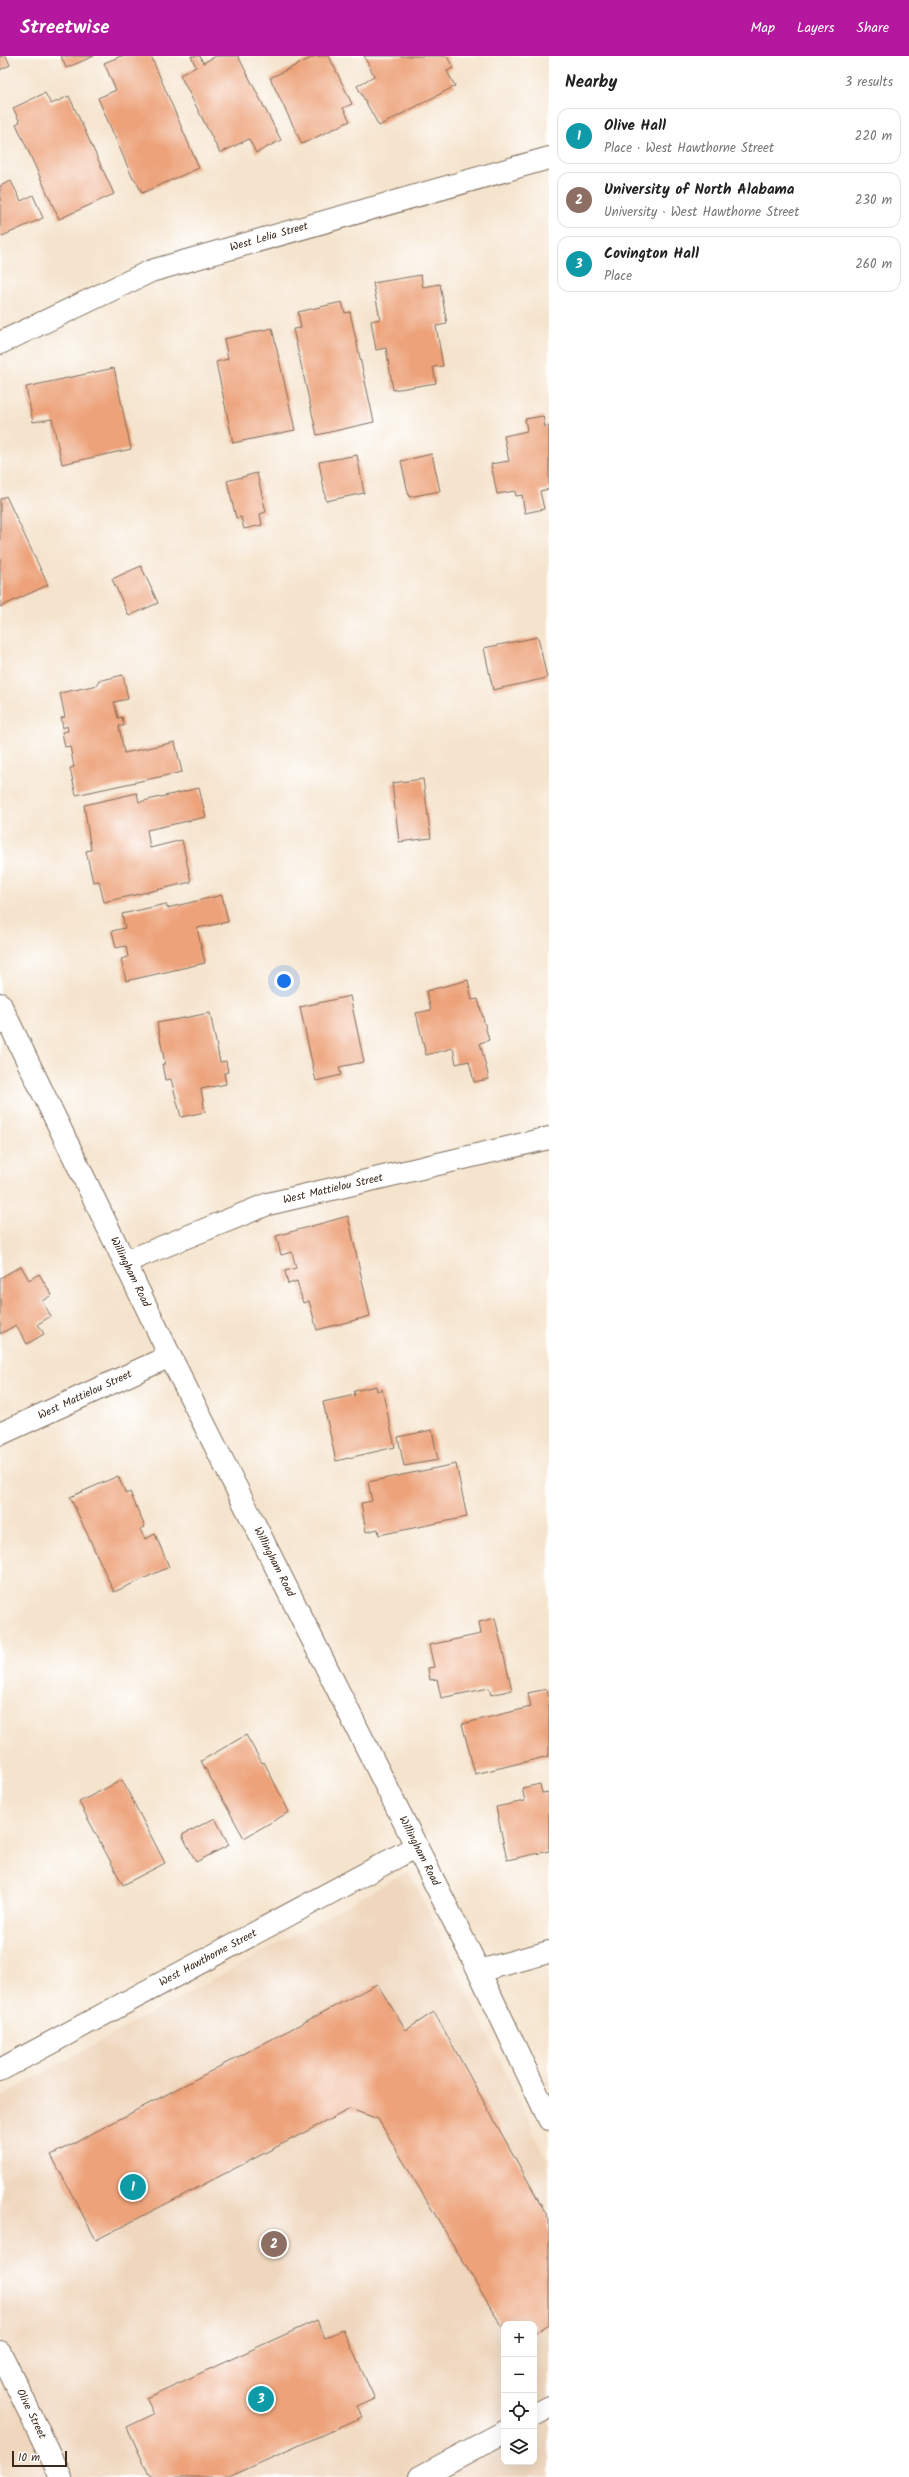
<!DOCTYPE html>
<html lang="en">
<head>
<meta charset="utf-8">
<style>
  :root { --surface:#fff; --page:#f6f6f6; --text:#222; --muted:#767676; --line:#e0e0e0; --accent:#b5179e }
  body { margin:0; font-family:Kalam,sans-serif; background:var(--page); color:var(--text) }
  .controls { position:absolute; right:12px; bottom:12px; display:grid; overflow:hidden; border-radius:8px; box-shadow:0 4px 16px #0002 }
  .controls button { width:36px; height:36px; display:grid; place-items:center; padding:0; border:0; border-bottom:1px solid var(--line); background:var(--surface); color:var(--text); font:20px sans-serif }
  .scale { position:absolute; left:12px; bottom:10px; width:55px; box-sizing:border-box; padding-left:4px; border:2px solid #3b2a1e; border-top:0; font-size:11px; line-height:14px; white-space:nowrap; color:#3b2a1e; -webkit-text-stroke:3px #fff; paint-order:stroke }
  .you { position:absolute; left:284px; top:925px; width:14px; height:14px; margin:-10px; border:3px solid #fff; border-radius:50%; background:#1a73e8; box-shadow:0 0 0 6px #1a73e833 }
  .badge { display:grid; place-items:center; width:26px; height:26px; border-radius:50%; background:var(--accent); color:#fff; font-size:13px; font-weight:700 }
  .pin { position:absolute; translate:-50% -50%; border:2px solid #fff; box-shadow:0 1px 4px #0006 }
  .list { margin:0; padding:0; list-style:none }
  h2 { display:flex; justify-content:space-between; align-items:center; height:52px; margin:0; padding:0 16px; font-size:17px }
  h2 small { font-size:13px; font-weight:400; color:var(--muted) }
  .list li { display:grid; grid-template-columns:26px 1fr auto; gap:12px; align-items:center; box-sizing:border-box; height:56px; margin:0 8px 8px; padding:0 8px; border:1px solid var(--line); border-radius:12px }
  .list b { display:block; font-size:15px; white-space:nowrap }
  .list p { margin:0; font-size:13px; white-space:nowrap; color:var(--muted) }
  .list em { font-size:13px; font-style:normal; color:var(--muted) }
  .icon { flex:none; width:22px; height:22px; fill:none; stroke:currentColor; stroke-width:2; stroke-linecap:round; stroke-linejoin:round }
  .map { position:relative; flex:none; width:549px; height:2421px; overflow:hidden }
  header { display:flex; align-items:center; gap:24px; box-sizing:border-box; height:56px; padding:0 20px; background:var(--accent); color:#fff }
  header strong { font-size:19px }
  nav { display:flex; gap:22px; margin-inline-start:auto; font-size:14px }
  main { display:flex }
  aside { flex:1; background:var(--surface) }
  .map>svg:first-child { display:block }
  .built { fill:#efd6bc; fill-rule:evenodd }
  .building { fill:#eda279 }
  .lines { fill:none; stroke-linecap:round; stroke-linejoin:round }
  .minor-casing { stroke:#7c6b5b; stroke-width:24 }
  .minor { stroke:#fff; stroke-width:22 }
  .labels { text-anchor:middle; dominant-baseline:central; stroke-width:3; stroke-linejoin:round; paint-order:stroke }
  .street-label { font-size:11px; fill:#3b2a1e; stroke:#fff }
</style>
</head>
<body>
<header>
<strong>Streetwise</strong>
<nav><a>Map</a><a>Layers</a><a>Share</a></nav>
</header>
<main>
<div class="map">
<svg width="549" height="2421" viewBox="0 0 549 2421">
  <rect width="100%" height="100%" fill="#fff"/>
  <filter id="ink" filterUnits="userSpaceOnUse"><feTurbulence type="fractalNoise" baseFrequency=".025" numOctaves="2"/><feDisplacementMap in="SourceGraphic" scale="8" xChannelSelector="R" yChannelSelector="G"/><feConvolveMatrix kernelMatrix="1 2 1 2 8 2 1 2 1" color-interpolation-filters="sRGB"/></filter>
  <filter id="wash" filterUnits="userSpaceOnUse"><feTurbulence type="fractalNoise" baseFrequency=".012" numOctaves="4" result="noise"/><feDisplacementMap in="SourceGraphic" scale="16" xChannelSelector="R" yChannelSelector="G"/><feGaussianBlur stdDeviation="0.9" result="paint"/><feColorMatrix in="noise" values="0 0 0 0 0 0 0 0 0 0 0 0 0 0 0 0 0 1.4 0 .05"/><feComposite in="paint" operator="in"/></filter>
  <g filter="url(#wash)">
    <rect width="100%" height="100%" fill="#f5e4cd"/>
    <path class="built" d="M409,1815L549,2108V2421H0V2041ZM504,2268H534V2406H504Z"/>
    <g id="blocks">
      <g class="building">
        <path d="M0,0H6L10,9L0,14Z"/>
        <path d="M61,0H94L66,12Z"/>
        <path d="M121,0H151L199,112L142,137L135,123H133L98,42L116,34L104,7Z"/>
        <path d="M191,0H200L203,7L216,0H238L281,84L256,97L249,83L220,97L180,19L196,11Z"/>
        <path d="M315,0H329L352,48L343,52L350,65L302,88L270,22Z"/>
        <path d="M364,0H447L453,12L447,15L455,30L379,70L357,30L374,20Z"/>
        <path d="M45,37L51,48L69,40L114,138L59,163L16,68L20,66L13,52Z"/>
        <path d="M11,125L21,145L33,139L43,162L0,181V130Z"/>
        <path d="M421,219L423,231L440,228L447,268L436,270L443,310L433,311L436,327L393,334L386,292L376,294L371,265L380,263L373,227Z"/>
        <path d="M342,246L345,257L350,256L374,366L317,379L293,273L301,272L298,256Z"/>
        <path d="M272,272L295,374L233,387L216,306L228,303L224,283Z"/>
        <path d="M114,312L131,393L62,408L52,363L33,366L26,331Z"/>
        <path d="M543,360L545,371L549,370V433L540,435L544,453L525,457L522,439L516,440L515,435L497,438L491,408L509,405L504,380L527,375L525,363Z"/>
        <path d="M432,398L440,435L409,441L401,405Z"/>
        <path d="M357,399L364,437L326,445L319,406Z"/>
        <path d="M257,417L266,456L260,458L262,469L244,473L241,461L236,462L227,425Z"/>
        <path d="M6,440L48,529L0,551V443Z"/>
        <path d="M141,510L158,547L129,560L112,523Z"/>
        <path d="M538,581L547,622L493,634L484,592Z"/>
        <path d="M123,619L128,643L114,646L118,662L122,661L124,670H119L124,697L175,686L182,716L76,739L70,712L74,711L70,690L65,691L62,676L68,675L67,670L63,672L61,662L65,661L60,637L98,629V625Z"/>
        <path d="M423,723L431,782L399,786L392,727Z"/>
        <path d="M199,732L206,761L147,774L150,792L182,784L191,826L104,846L99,825L93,826L86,795L91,794L84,749L137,737L139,746Z"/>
        <path d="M222,839L228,866L197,872L205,907L126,925L121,903L128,901L126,890L116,892L112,875L125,872L122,858L166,848L167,852Z"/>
        <path d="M468,924L472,944L478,943L489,984L480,987L489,1023L474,1026L469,1005L456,1008L453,992L426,999L416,957L431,954L426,935Z"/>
        <path d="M350,940L364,1006L339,1011L341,1019L316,1025L300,951Z"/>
        <path d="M210,957L220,1006L226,1005L228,1016L224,1017L226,1028L201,1033L205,1056L181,1061L171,1023L165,1024L162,1008H165L157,967Z"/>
        <path d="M348,1160L370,1260L317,1274L309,1245L303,1247L297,1225L288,1228L285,1215L296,1212L292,1196L281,1199L276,1180Z"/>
        <path d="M21,1210L29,1224L39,1218L52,1239L42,1245L51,1260L38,1268L44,1278L27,1288L16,1269L0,1278V1222Z"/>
        <path d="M376,1330L377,1335L382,1333L395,1391L336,1405L323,1346L355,1339L354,1335Z"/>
        <path d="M432,1374L438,1404L404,1410L398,1381Z"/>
        <path d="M456,1408L467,1461L379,1479L378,1473L366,1476L361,1447L372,1445L368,1426Z"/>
        <path d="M118,1420L126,1438L130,1436L145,1471L140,1473L145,1483L155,1478L169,1511L114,1536L70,1441Z"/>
        <path d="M495,1562L512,1634L491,1639L489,1632L441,1642L437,1623L430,1624L428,1612L434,1611L429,1589L481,1578L479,1566Z"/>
        <path d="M547,1633L549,1643V1700L475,1718L462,1668L531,1651L528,1637Z"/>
        <path d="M246,1679L262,1707L264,1706L289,1756L244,1782L201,1705Z"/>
        <path d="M122,1724L165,1807L123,1829L79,1746Z"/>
        <path d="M540,1728L542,1737L549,1736V1795L507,1804L496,1751L525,1745L522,1732Z"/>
        <path d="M215,1762L229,1789L196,1806L182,1779Z"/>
        <path d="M377,1928L406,1974L434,1956L549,2163V2268L534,2278V2268H504V2274L378,2063L350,2053L96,2184L51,2099Z"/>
        <path d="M317,2264L325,2282L343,2274L375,2343L357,2351L362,2361L229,2421H150L127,2371L154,2358L146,2342Z"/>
      </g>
    </g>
  </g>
  <g filter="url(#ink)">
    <use href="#blocks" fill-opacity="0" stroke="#7c6b5b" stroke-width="1"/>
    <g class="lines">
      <defs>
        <g id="minor">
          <path d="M0,287L151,215L549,102"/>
          <path d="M0,948L170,1300L479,1915L549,2063"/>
          <path d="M125,1206L268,1148L549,1082"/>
          <path d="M0,1378L170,1300"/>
          <path d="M479,1915L549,1896"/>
          <path d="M0,2014L417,1790"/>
          <path d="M0,2296L61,2421"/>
          <path d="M534,2359L549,2351"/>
          <path d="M420,2421L504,2376"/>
        </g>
      </defs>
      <use href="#minor" class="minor-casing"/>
      <use href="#minor" class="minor"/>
    </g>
  </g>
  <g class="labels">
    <g class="street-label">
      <text transform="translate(269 181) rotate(-16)">West Lelia Street</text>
      <text transform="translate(333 1133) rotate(-13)">West Mattielou Street</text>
      <text transform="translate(130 1216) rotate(64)">Willingham Road</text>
      <text transform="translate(85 1339) rotate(-25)">West Mattielou Street</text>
      <text transform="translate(274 1506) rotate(63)">Willingham Road</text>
      <text transform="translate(419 1795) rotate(63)">Willingham Road</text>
      <text transform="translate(208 1902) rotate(-28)">West Hawthorne Street</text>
      <text transform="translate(31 2358) rotate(64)">Olive Street</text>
    </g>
  </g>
</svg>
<div class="controls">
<button>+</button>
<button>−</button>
<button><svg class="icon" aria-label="locate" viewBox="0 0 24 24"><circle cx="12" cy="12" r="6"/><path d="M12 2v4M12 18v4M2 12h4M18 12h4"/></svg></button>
<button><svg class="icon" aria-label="layers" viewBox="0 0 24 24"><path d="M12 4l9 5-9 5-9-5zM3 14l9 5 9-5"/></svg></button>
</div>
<div class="scale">10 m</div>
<div class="you"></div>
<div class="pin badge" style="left:133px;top:2131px;background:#0f9aa8">1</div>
<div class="pin badge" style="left:274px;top:2188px;background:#8d6e63">2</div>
<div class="pin badge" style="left:261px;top:2343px;background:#0f9aa8">3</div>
</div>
<aside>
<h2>Nearby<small>3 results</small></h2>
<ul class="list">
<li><span class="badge" style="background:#0f9aa8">1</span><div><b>Olive Hall</b><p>Place · West Hawthorne Street</p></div><em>220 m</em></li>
<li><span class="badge" style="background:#8d6e63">2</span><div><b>University of North Alabama</b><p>University · West Hawthorne Street</p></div><em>230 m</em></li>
<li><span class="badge" style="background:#0f9aa8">3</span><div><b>Covington Hall</b><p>Place</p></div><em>260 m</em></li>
</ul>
</aside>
</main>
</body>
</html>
